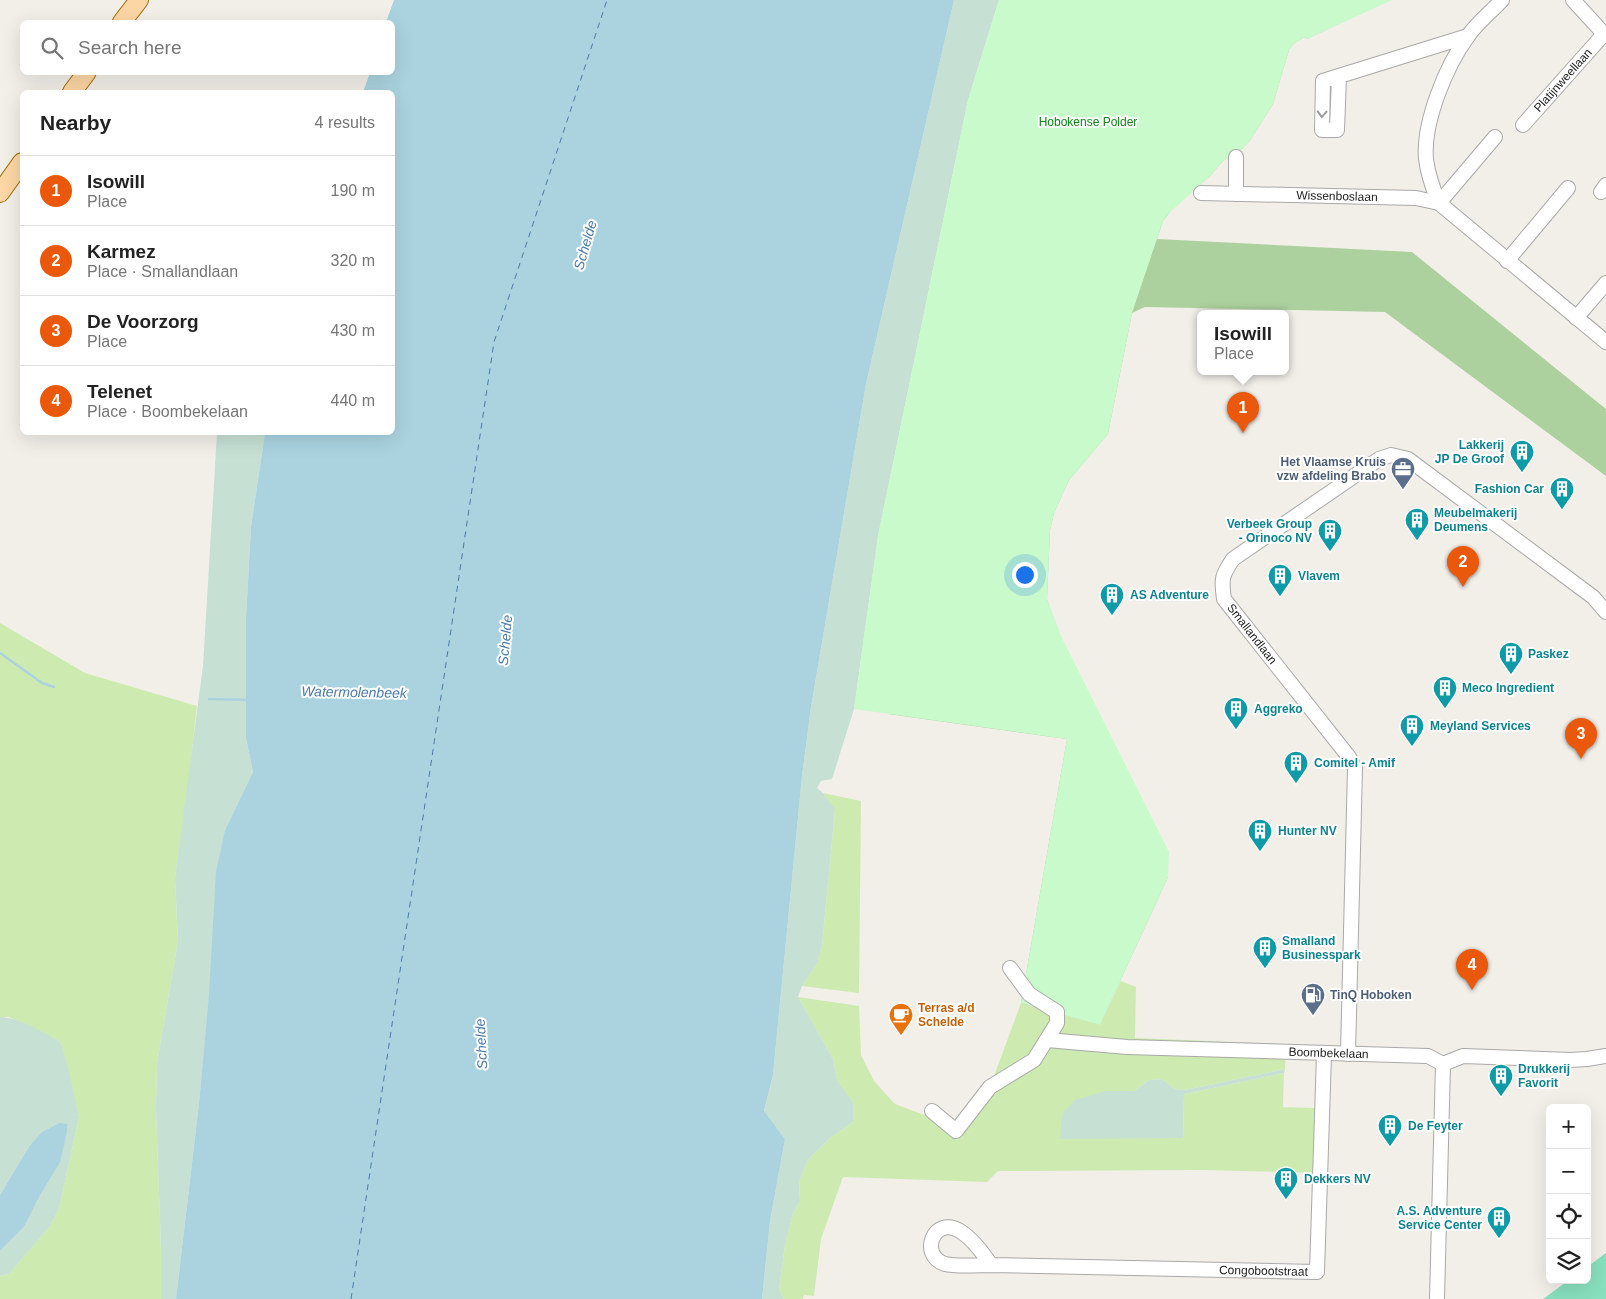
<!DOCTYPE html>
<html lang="en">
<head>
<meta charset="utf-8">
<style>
  :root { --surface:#fff; --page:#f2f2f2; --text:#222; --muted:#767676; --line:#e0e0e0; --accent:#ea580c }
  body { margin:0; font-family:Arial,sans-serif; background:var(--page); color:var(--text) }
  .controls { position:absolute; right:15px; bottom:15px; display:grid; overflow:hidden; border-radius:8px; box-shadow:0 5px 20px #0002 }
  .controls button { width:45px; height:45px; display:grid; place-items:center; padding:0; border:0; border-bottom:1px solid var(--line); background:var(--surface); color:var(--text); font:25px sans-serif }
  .you { position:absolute; left:1024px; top:574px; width:18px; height:18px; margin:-12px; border:4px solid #fff; border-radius:50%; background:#1a73e8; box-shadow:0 0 0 8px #1a73e833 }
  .badge { display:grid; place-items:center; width:32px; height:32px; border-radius:50%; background:var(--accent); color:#fff; font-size:16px; font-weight:700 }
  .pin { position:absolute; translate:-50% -41px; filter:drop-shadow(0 1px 2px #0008) }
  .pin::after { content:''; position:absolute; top:26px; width:18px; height:15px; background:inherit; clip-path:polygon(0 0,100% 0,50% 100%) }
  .popup { position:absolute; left:1197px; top:310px; width:92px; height:65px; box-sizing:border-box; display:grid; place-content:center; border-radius:8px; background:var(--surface); filter:drop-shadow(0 1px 4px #0005); font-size:16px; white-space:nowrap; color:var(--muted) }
  .popup b { font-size:19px; color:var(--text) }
  .popup::after { content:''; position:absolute; left:50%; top:100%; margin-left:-10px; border:10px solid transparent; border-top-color:var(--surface) }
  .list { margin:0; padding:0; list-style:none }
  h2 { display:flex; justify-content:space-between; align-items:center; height:65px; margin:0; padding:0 20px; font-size:21px }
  h2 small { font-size:16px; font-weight:400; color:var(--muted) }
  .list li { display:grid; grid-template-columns:32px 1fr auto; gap:15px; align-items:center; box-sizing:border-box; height:70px; padding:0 20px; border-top:1px solid var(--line) }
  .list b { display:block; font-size:19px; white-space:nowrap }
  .list p { margin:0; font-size:16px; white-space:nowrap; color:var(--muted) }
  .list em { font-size:16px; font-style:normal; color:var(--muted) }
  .icon { flex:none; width:28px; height:28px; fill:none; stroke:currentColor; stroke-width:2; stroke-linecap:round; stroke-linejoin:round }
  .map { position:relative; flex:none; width:1606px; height:1299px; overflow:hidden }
  .search { position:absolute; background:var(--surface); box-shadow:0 5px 20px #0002; left:20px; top:20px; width:375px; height:55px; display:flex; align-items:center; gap:12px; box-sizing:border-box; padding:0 18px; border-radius:8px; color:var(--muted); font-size:19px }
  .panel { position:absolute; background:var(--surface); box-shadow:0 5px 20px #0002; left:20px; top:90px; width:375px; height:345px; border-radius:8px }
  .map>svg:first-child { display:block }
  .grass { fill:#cdebb0 }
  .forest { fill:#add19e }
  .wetland { fill:#c6e0d4 }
  .park { fill:#c8facc }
  .pitch { fill:#88e0be }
  .water { fill:#aad3df }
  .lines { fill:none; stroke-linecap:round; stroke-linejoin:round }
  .stream { stroke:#aad3df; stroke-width:2.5 }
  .ferry { stroke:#4a7aab; stroke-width:1; stroke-dasharray:6 5; stroke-linecap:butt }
  .minor-casing { stroke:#a9a9a9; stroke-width:16 }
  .major-casing { stroke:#a06b00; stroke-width:20 }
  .minor { stroke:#fff; stroke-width:14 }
  .major { stroke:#fcd6a4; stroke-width:18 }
  .oneway { stroke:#9c9c9c }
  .labels { text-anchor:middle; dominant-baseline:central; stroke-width:4; stroke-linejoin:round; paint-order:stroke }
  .street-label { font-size:12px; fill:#222; stroke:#fff }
  .park-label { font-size:12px; fill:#0c8416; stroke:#fff }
  .culture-label { font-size:12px; font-weight:bold; fill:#0d838f; stroke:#fff; text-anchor:start }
  .service-label { font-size:12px; font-weight:bold; fill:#4e5e75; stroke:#fff; text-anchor:end }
  .food-label { font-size:12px; font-weight:bold; fill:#c56008; stroke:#fff; text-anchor:start }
  .water-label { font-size:14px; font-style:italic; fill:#4a7aab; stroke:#fff }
</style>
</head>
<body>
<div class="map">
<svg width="1606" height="1299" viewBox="0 0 1606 1299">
  <rect width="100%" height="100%" fill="#f2efe9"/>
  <g class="grass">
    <path d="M0,623L85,673L197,706L187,794L175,878L178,941L157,1063L156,1109L161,1250V1299H0V1276L9,1274L50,1226L59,1209L79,1117L60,1041L9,1017H0Z"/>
    <path d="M823,793L861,801L859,993L802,986L817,964L822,946L835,810Z"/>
    <path d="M1121,981L1136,987L1135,1038L1286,1044L1285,1069L1185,1090L1175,1089L1162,1079L1149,1080L1135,1091H1106L1183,1138L1184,1094L1284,1073L1283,1107L1315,1108L1313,1173L1204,1170L998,1171L987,1182L843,1177L821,1239L814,1296L804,1295L803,1299H784L779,1290L785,1245L793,1213L800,1201L799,1183L807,1161L830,1138L853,1122V1102L837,1080L833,1059L798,997L859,1006L861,1055L874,1081L895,1104L932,1118L957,1140L993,1090L994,1076L1021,1003L1100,1025Z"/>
  </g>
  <path class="forest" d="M1357,0L1364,12L1307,39L1305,37L1293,44L1289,50L1273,104L1251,139L1242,149L1230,155L1221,163L1210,176L1172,209L1163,221L1157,239L1412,252L1606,409V476L1385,312L1145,307L1132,313L1108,434L1069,480L1054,513L1050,530L1047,599L1058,631L1168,877L1100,1025L1021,1003L1067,739L888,714L896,688L982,224Z"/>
  <g class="wetland">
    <path d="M954,0H999L968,100L878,536L854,709L832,779L821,781L817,788L823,793L835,809L822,946L817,964L802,986L798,997L833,1059L837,1080L853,1102V1122L830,1138L807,1161L799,1183L800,1201L793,1213L785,1245L779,1290L784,1299H762L770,1221L785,1139L764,1112L773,1075L802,776L811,707L866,384Z"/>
    <path d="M217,433H265L251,527L246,617V738L253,772L225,830L199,1103L176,1299H161V1250L156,1109L157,1063L178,941L175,878L203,666Z"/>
    <path d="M0,1017C22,1018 41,1032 60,1041L68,1067L79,1117L59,1209L50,1226L9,1274L0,1276V1251L24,1227L64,1143L67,1132L59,1123L42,1132L30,1145L0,1195Z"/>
    <path d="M1285,1069L1284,1073L1184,1094L1183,1138L1060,1139L1062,1114L1075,1100L1106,1091H1135L1149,1080L1162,1079L1175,1089L1185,1090Z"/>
  </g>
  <path class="park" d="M999,0H1392L1307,39L1305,37L1293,44L1289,50L1273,104L1251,139L1242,149L1230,155L1221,163L1210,176L1167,215L1163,221L1132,313L1108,434L1069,480L1054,513L1050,530L1047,599L1062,638L1169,852L1168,877L1100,1025L1021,1003L1067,739L854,709L878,536L968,100Z"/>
  <path class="pitch" d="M1606,1253V1299H1543L1569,1280H1587V1267Z"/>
  <g class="water">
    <path d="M394,0H954L866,384L811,707L802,776L773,1075L764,1111L785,1139L770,1221L762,1299H176L199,1103L209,994L216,872L225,830L253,772L246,738V617L251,527L265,433L392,432V92H363L370,73L392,72V22H386Z"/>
    <path d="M59,1123L67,1124V1132L60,1162L40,1195L24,1227L0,1251V1195L30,1145L42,1132Z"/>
  </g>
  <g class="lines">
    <g class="stream">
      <path d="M0,653L42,683L54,687"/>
      <path d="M209,699L248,700"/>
    </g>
    <path class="ferry" d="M351,1299L494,342L607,0"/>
    <defs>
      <g id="minor">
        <path d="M1502,0C1491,12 1477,23 1468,36C1446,66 1423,122 1426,159C1428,175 1433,189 1439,203L1606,342"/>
        <path d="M1573,0L1606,36"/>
        <path d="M1339,76L1337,130H1322L1323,81L1468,36"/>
        <path id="s1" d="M1523,125L1604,34"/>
        <path d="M1601,192L1606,185"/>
        <path id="s2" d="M1201,193L1416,198L1439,203L1495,137"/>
        <path d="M1236,194V157"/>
        <path d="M1507,261L1568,188"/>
        <path d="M1576,318L1606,283"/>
        <path id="s3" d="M1047,1040L1127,1047L1428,1056L1443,1064"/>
        <path d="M1348,1054L1355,768L1349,757L1224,599C1221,579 1222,575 1233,559L1379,459L1391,455L1408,459L1593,597L1606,612"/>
        <path d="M1443,1064L1463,1056L1570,1060L1587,1059L1606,1056"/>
        <path d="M932,1111L956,1131L990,1087L1034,1060L1057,1023V1012L1029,994L1010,968"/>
        <path id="s4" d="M991,1265C979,1265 956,1267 945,1264C918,1255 934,1215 960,1231C973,1239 983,1253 991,1265L1317,1272L1324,1054"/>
        <path d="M1437,1299L1443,1064"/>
      </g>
      <g id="major">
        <path d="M122,22L139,0"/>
        <path d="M72,92L87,72"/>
        <path d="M0,193L22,162"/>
      </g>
    </defs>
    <use href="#minor" class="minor-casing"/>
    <use href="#major" class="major-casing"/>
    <use href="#minor" class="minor"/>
    <use href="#major" class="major"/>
  </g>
  <defs><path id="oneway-chevron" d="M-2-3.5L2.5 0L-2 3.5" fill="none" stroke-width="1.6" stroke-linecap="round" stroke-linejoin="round" transform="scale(1.25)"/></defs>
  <use class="oneway" href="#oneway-chevron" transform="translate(1322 114) rotate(92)"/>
  <defs>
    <symbol id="building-pin" viewBox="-11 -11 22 30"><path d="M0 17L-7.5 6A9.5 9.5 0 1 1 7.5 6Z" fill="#0f9aa8" stroke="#fff"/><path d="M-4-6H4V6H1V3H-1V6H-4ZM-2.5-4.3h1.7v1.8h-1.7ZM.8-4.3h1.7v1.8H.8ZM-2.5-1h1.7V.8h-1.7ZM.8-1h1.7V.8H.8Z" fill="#fff"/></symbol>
    <symbol id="office-pin" viewBox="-11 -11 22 30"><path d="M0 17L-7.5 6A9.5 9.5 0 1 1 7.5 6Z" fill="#5c6f8a" stroke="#fff"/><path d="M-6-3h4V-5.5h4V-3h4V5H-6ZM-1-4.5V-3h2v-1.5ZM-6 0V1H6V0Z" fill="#fff"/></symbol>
    <symbol id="fuel-pin" viewBox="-11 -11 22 30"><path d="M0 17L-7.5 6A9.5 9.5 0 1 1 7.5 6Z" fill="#5c6f8a" stroke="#fff"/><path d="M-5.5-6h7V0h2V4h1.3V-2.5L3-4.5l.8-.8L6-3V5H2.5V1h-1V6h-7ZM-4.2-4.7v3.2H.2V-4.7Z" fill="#fff"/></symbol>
    <symbol id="cafe-pin" viewBox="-11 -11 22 30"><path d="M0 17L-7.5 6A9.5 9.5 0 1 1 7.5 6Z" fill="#e8710a" stroke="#fff"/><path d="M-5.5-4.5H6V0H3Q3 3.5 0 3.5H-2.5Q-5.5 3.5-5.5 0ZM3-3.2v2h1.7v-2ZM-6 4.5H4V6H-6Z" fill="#fff"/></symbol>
  </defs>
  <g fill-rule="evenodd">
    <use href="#building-pin" x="1508" y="438" width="28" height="38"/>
    <use href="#office-pin" x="1389" y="455" width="28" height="38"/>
    <use href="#building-pin" x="1548" y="475" width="28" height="38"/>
    <use href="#building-pin" x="1403" y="506" width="28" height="38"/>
    <use href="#building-pin" x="1316" y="517" width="28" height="38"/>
    <use href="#building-pin" x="1266" y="562" width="28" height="38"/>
    <use href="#building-pin" x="1098" y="581" width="28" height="38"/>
    <use href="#building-pin" x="1497" y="640" width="28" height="38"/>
    <use href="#building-pin" x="1431" y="674" width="28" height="38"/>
    <use href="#building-pin" x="1222" y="695" width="28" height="38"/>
    <use href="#building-pin" x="1398" y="712" width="28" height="38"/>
    <use href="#building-pin" x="1282" y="749" width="28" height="38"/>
    <use href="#building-pin" x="1246" y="817" width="28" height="38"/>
    <use href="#building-pin" x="1251" y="934" width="28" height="38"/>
    <use href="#fuel-pin" x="1299" y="981" width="28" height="38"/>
    <use href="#cafe-pin" x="887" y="1001" width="28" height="38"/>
    <use href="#building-pin" x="1487" y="1062" width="28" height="38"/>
    <use href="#building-pin" x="1376" y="1112" width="28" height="38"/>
    <use href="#building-pin" x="1272" y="1165" width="28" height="38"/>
    <use href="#building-pin" x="1485" y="1204" width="28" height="38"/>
  </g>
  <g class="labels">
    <g class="street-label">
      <text stroke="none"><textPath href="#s1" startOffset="60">Platijnweellaan</textPath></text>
      <text stroke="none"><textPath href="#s2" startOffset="136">Wissenboslaan</textPath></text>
      <text transform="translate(1252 634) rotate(52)">Smallandlaan</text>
      <text stroke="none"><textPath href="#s3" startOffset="282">Boombekelaan</textPath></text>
      <text stroke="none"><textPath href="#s4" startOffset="430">Congobootstraat</textPath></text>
    </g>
    <g class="park-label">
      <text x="1088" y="122">Hobokense Polder</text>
    </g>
    <g class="culture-label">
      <text x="1504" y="445" text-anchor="end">Lakkerij<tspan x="1504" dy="14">JP De Groof</tspan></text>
      <text x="1544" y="489" text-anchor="end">Fashion Car</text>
      <text x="1434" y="513">Meubelmakerij<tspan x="1434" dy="14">Deumens</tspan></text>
      <text x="1312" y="524" text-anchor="end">Verbeek Group<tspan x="1312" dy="14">- Orinoco NV</tspan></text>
      <text x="1298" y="576">Vlavem</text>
      <text x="1130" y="595">AS Adventure</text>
      <text x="1528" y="654">Paskez</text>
      <text x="1462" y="688">Meco Ingredient</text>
      <text x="1254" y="709">Aggreko</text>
      <text x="1430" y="726">Meyland Services</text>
      <text x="1314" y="763">Comitel - Amif</text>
      <text x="1278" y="831">Hunter NV</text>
      <text x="1282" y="941">Smalland<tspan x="1282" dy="14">Businesspark</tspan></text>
      <text x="1518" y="1069">Drukkerij<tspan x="1518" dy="14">Favorit</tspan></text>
      <text x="1408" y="1126">De Feyter</text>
      <text x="1304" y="1179">Dekkers NV</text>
      <text x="1482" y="1211" text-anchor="end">A.S. Adventure<tspan x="1482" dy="14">Service Center</tspan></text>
    </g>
    <g class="service-label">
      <text x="1386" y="462">Het Vlaamse Kruis<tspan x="1386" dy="14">vzw afdeling Brabo</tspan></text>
      <text x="1330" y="995" text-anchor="start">TinQ Hoboken</text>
    </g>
    <g class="food-label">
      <text x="918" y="1008">Terras a/d<tspan x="918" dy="14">Schelde</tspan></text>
    </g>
    <g class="water-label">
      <text transform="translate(585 245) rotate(-74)">Schelde</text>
      <text transform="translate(505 640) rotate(-85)">Schelde</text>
      <text transform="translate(354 692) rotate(1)">Watermolenbeek</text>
      <text transform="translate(481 1044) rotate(-93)">Schelde</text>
    </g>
  </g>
</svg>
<div class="controls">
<button>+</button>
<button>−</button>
<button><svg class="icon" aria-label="locate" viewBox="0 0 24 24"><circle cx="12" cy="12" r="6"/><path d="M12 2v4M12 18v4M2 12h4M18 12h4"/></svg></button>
<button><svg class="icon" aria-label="layers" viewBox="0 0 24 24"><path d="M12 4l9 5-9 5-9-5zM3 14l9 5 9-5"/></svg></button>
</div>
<div class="you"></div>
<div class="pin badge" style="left:1243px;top:433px">1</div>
<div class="popup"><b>Isowill</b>Place</div>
<div class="pin badge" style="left:1463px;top:587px">2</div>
<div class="pin badge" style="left:1581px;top:759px">3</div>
<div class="pin badge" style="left:1472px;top:990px">4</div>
<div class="search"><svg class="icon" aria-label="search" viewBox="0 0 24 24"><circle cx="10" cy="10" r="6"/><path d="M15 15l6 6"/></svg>Search here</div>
<section class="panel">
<h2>Nearby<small>4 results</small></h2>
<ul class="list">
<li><span class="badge">1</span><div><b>Isowill</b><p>Place</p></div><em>190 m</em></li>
<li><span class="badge">2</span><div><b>Karmez</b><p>Place · Smallandlaan</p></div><em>320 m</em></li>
<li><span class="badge">3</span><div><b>De Voorzorg</b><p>Place</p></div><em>430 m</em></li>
<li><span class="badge">4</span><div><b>Telenet</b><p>Place · Boombekelaan</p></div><em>440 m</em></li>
</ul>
</section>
</div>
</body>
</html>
